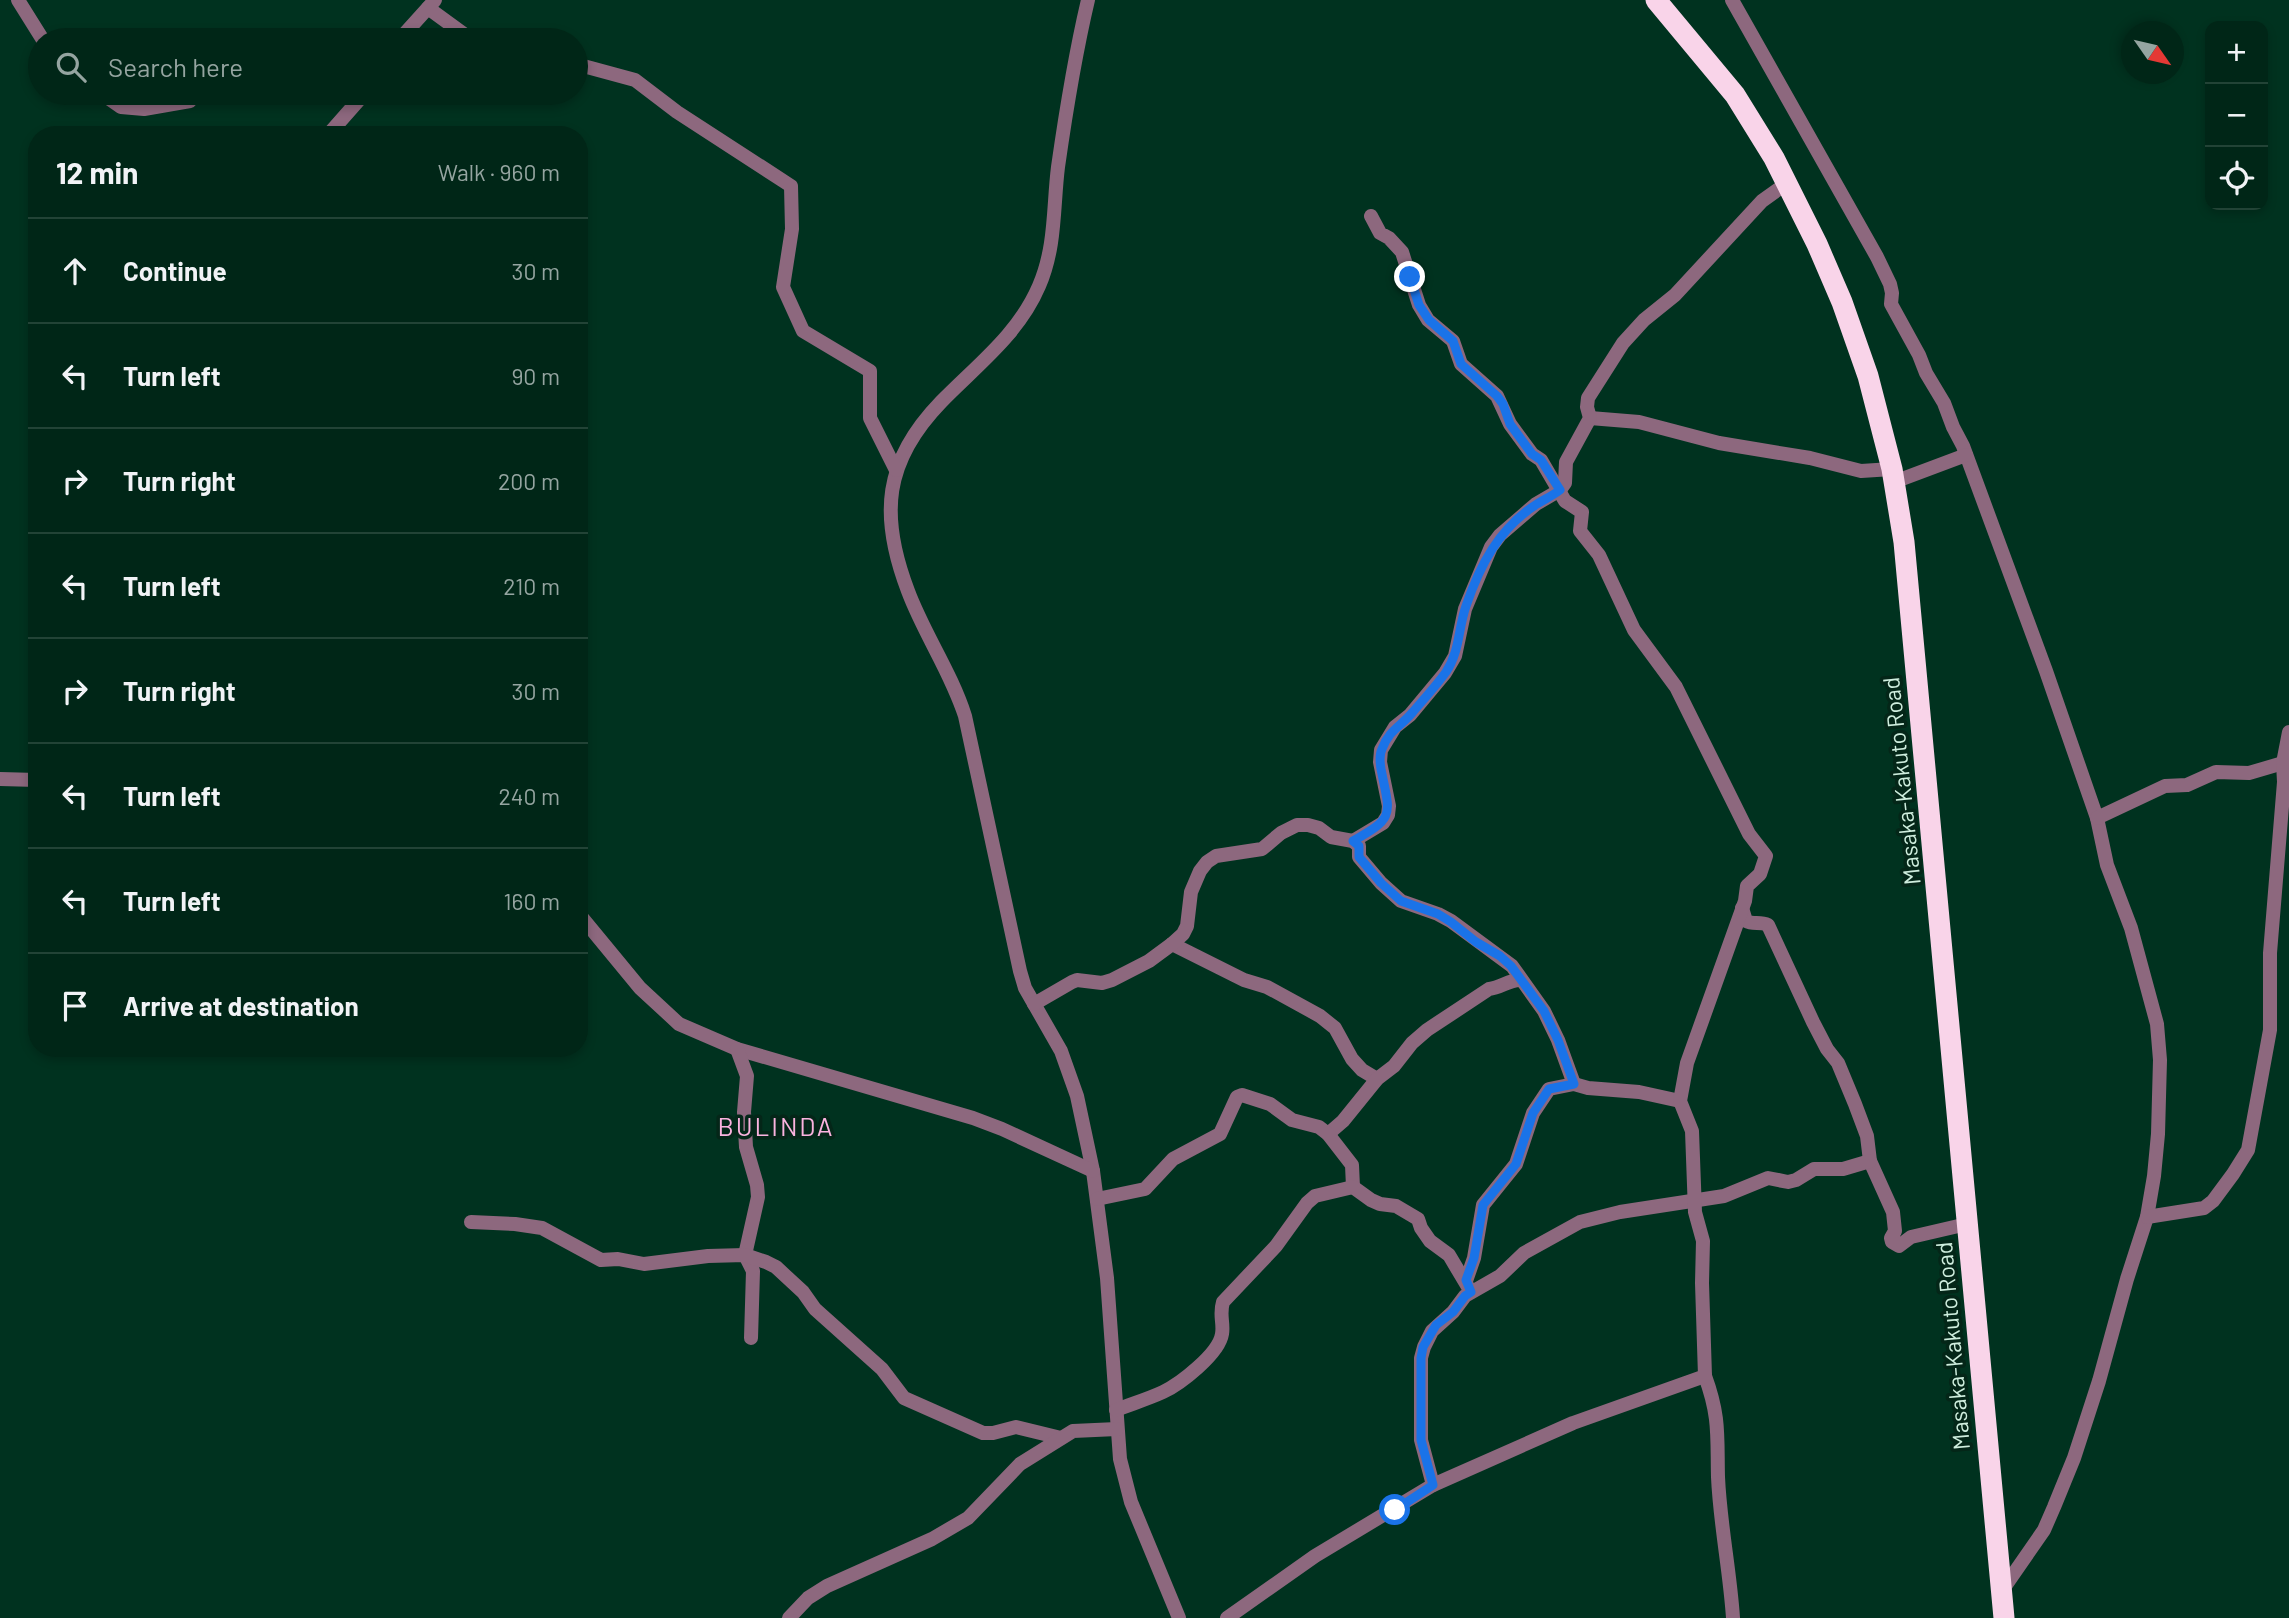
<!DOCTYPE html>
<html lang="en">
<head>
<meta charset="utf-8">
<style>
  :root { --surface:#002617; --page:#0e3224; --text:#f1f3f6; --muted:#95a5a1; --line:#224336 }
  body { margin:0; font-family:Barlow,sans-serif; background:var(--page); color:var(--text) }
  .controls { position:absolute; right:21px; top:21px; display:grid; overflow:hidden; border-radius:14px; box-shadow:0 4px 10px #0003 }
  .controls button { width:63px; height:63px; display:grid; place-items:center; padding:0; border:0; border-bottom:2px solid var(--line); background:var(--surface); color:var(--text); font:35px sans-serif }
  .compass { position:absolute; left:2121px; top:21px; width:63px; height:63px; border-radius:50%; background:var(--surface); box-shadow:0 4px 10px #0003; rotate:124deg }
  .stop { position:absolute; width:21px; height:21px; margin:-16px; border:5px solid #1a73e8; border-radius:50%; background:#fff }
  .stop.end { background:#1a73e8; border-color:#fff; box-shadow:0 2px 7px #0008 }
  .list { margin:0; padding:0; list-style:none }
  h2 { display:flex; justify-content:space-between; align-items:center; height:91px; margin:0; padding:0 28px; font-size:30px }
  h2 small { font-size:23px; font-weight:400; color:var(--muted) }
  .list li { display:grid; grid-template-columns:46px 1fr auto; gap:21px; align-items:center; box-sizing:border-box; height:105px; padding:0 28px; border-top:2px solid var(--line) }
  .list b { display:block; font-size:26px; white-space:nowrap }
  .list em { font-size:23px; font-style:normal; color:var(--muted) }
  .icon { flex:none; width:38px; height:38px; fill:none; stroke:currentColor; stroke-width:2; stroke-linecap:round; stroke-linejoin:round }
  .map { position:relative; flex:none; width:2289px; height:1618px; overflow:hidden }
  .search { position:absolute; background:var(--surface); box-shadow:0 4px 10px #0003; left:28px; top:28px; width:560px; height:77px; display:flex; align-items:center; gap:18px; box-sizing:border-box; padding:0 24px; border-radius:38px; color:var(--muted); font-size:26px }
  .panel { position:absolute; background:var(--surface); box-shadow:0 4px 10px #0003; left:28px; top:126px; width:560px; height:931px; border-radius:28px }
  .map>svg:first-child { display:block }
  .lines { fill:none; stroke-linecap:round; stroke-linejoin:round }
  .minor { stroke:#8d687e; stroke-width:14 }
  .highway { stroke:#f9d4e9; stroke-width:21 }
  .route { stroke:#1a73e8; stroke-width:9 }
  .labels { text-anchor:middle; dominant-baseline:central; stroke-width:7; stroke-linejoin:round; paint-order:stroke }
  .street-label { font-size:23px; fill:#cfeede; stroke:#042618 }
  .quarter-label { font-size:26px; letter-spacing:2px; fill:#fbb3df; stroke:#042618 }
</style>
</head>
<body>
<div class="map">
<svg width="2289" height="1618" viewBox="0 0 2289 1618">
  <rect width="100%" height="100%" fill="#00321f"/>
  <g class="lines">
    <g class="minor">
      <path d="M18,0L43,40"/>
      <path d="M1088,0C1075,55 1066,111 1058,167C1053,207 1056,247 1039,286C1018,335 977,365 941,402C884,461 879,515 908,591C924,634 951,672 965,716L1020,971L1025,988L1061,1051L1077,1096L1093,1171L1107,1278L1120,1459L1131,1502L1179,1618"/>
      <path d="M1732,0L1877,257L1890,284L1892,293L1891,304L1919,355L1926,373L1944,403L1953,427L1963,446L2046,671L2097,818L2107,865L2131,928L2157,1024L2160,1060L2158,1134L2154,1176L2147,1217L2127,1279L2099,1381L2074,1458L2054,1507L2044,1530L2001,1592"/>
      <path d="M428,8L465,35L483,40"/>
      <path d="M399,40L435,0"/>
      <path d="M576,64L635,80L677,112L791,186L792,229L783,287L803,331L870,371V418L896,470"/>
      <path d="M101,93L121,107L144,109L190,101"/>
      <path d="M328,135L365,93"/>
      <path d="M1590,418L1639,422L1719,443L1810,458L1861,471L1892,469"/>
      <path d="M1894,482L1966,455"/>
      <path d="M0,779L37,780"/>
      <path d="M2097,818L2165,786L2187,785L2216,772L2249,773L2283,763"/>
      <path d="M1353,841L1383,823L1388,815L1389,806L1380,762L1381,750L1395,727L1410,715L1445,673L1455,656L1465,609L1491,547L1500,535L1536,504L1560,490L1565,483L1566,462L1590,418L1587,407L1588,398L1623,343L1644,320L1675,295L1762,201L1787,183"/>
      <path d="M1742,908L1746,921C1753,925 1760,921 1768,925L1813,1022L1827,1049L1838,1063L1855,1104L1867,1136L1870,1161L1893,1212L1895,1231L1891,1238L1892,1242L1899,1246L1911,1237L1967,1224"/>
      <path d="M579,914L640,988L679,1024L737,1049L973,1118L1002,1129L1093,1171"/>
      <path d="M1172,944L1244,980L1267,987L1320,1016L1335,1028L1352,1059L1362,1070L1377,1079"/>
      <path d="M1034,1004L1072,982L1077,980L1102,983L1112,980L1149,961L1172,944L1183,934L1187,926L1191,892L1200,871L1207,862L1216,856L1262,849L1281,833L1297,825H1308L1319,828L1331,837L1353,841L1359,846V857L1381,883L1401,901L1438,914L1451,921L1512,966L1544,1011L1558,1040L1574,1084"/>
      <path d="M737,1049L747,1076L744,1112L746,1147L757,1185L758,1197L745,1255L753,1271L751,1338"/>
      <path d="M1328,1134L1343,1121L1377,1079L1394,1066L1412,1043L1427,1030L1489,989C1501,988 1508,980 1520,980"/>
      <path d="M1097,1199L1145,1189L1173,1159L1220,1134L1237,1097L1242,1095L1270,1104L1292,1120L1319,1127L1328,1134L1352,1165L1353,1187"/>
      <path d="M2147,1217L2204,1208L2213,1201L2233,1174L2248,1150L2270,1030V953L2284,782L2283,763L2289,732"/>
      <path d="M471,1222L515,1224L542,1228L601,1260L618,1259L644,1264L708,1256L745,1255L766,1262L776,1267L803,1292L815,1309L882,1369L904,1398L983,1433H993L1016,1427L1061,1438"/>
      <path d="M1466,1281L1474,1258L1483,1205L1516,1164L1533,1113L1549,1089L1574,1084L1588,1088L1639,1092L1680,1101"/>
      <path d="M1705,1376C1720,1417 1717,1436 1718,1477C1720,1524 1730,1571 1733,1618"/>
      <path d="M1116,1410C1131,1404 1148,1399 1163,1392C1180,1384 1219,1354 1222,1334C1224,1323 1219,1315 1223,1302L1276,1246L1307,1203L1315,1196L1353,1187L1371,1200L1380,1204L1396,1206L1418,1219L1421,1228L1430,1241L1449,1255L1471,1292"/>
      <path d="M1433,1485L1421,1440V1358L1424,1347L1432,1331L1453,1312L1465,1296L1500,1276L1524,1253L1580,1222L1620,1212L1724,1196L1768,1178L1788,1182L1796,1180L1814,1169H1843L1870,1161"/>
      <path d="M789,1618L808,1598L827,1586L932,1539L968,1518L1020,1464L1073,1431L1117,1429"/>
      <path d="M1227,1618L1315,1556L1433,1485L1573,1423L1705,1376L1702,1283L1703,1241L1695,1212L1692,1131L1680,1101L1687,1063L1745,901L1747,886L1760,874L1766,856L1749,834L1676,687L1634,630L1599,555L1580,531L1582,512L1565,501L1541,460L1532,454L1510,424L1497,396L1461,364L1453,341L1428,320L1419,305L1402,252L1389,238L1380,233L1371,216"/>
    </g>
    <path class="highway" d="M1656,0L1735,95L1774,158L1817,244L1842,302L1868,376L1892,469L1904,542L2004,1618"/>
  </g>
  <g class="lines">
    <path class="route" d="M1395,1510L1433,1485L1421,1440V1358L1423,1347L1436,1325L1453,1312L1465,1296L1471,1292L1466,1280L1474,1258L1483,1205L1516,1164L1533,1113L1549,1089L1574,1084L1558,1040L1544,1011L1511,966L1500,956L1476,942L1451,922L1438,914L1401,901L1381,883L1359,857V846L1353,841C1396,817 1390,815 1381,769C1380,763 1379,755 1382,749C1389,730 1401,726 1412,713C1423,700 1436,686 1446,672C1460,651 1458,629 1466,606C1480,565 1499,528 1537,504C1545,499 1552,496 1560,490L1541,460L1532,454L1510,424L1503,404L1497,396L1461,364L1453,341L1429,320L1419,305L1410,277"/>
  </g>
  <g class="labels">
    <g class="street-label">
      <text transform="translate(1901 781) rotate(-96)">Masaka-Kakuto Road</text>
      <text transform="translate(1952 1346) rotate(-95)">Masaka-Kakuto Road</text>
    </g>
    <g class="quarter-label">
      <text x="776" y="1125">BULINDA</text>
    </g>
  </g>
</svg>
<div class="controls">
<button>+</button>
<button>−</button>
<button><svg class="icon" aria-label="locate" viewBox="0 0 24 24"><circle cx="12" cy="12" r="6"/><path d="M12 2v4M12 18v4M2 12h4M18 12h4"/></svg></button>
</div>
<svg class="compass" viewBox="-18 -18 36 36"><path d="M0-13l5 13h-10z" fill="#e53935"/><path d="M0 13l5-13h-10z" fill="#95a5a1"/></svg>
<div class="stop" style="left:1395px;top:1510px"></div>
<div class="stop end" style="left:1410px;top:277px"></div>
<div class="search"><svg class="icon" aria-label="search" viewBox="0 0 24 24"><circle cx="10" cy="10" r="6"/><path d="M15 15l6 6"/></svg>Search here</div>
<section class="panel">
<h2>12 min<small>Walk · 960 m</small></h2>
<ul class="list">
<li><svg class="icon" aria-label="ahead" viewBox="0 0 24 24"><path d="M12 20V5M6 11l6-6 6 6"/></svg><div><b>Continue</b></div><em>30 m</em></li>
<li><svg class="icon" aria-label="left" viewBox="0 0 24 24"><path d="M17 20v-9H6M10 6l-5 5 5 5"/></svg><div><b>Turn left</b></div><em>90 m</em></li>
<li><svg class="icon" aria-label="right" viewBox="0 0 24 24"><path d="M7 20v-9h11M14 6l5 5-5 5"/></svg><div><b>Turn right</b></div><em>200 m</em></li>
<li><svg class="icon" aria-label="left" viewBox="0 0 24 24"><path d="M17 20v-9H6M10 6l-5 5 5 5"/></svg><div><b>Turn left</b></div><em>210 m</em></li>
<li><svg class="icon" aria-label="right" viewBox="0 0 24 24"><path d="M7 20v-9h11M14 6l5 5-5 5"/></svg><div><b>Turn right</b></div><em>30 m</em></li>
<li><svg class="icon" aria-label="left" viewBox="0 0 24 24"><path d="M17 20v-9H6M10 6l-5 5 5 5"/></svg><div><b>Turn left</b></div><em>240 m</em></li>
<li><svg class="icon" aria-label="left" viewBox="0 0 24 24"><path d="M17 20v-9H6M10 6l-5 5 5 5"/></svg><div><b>Turn left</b></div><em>160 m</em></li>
<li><svg class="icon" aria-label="arrive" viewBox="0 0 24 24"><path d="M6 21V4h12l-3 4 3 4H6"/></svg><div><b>Arrive at destination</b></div></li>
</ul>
</section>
</div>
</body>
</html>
